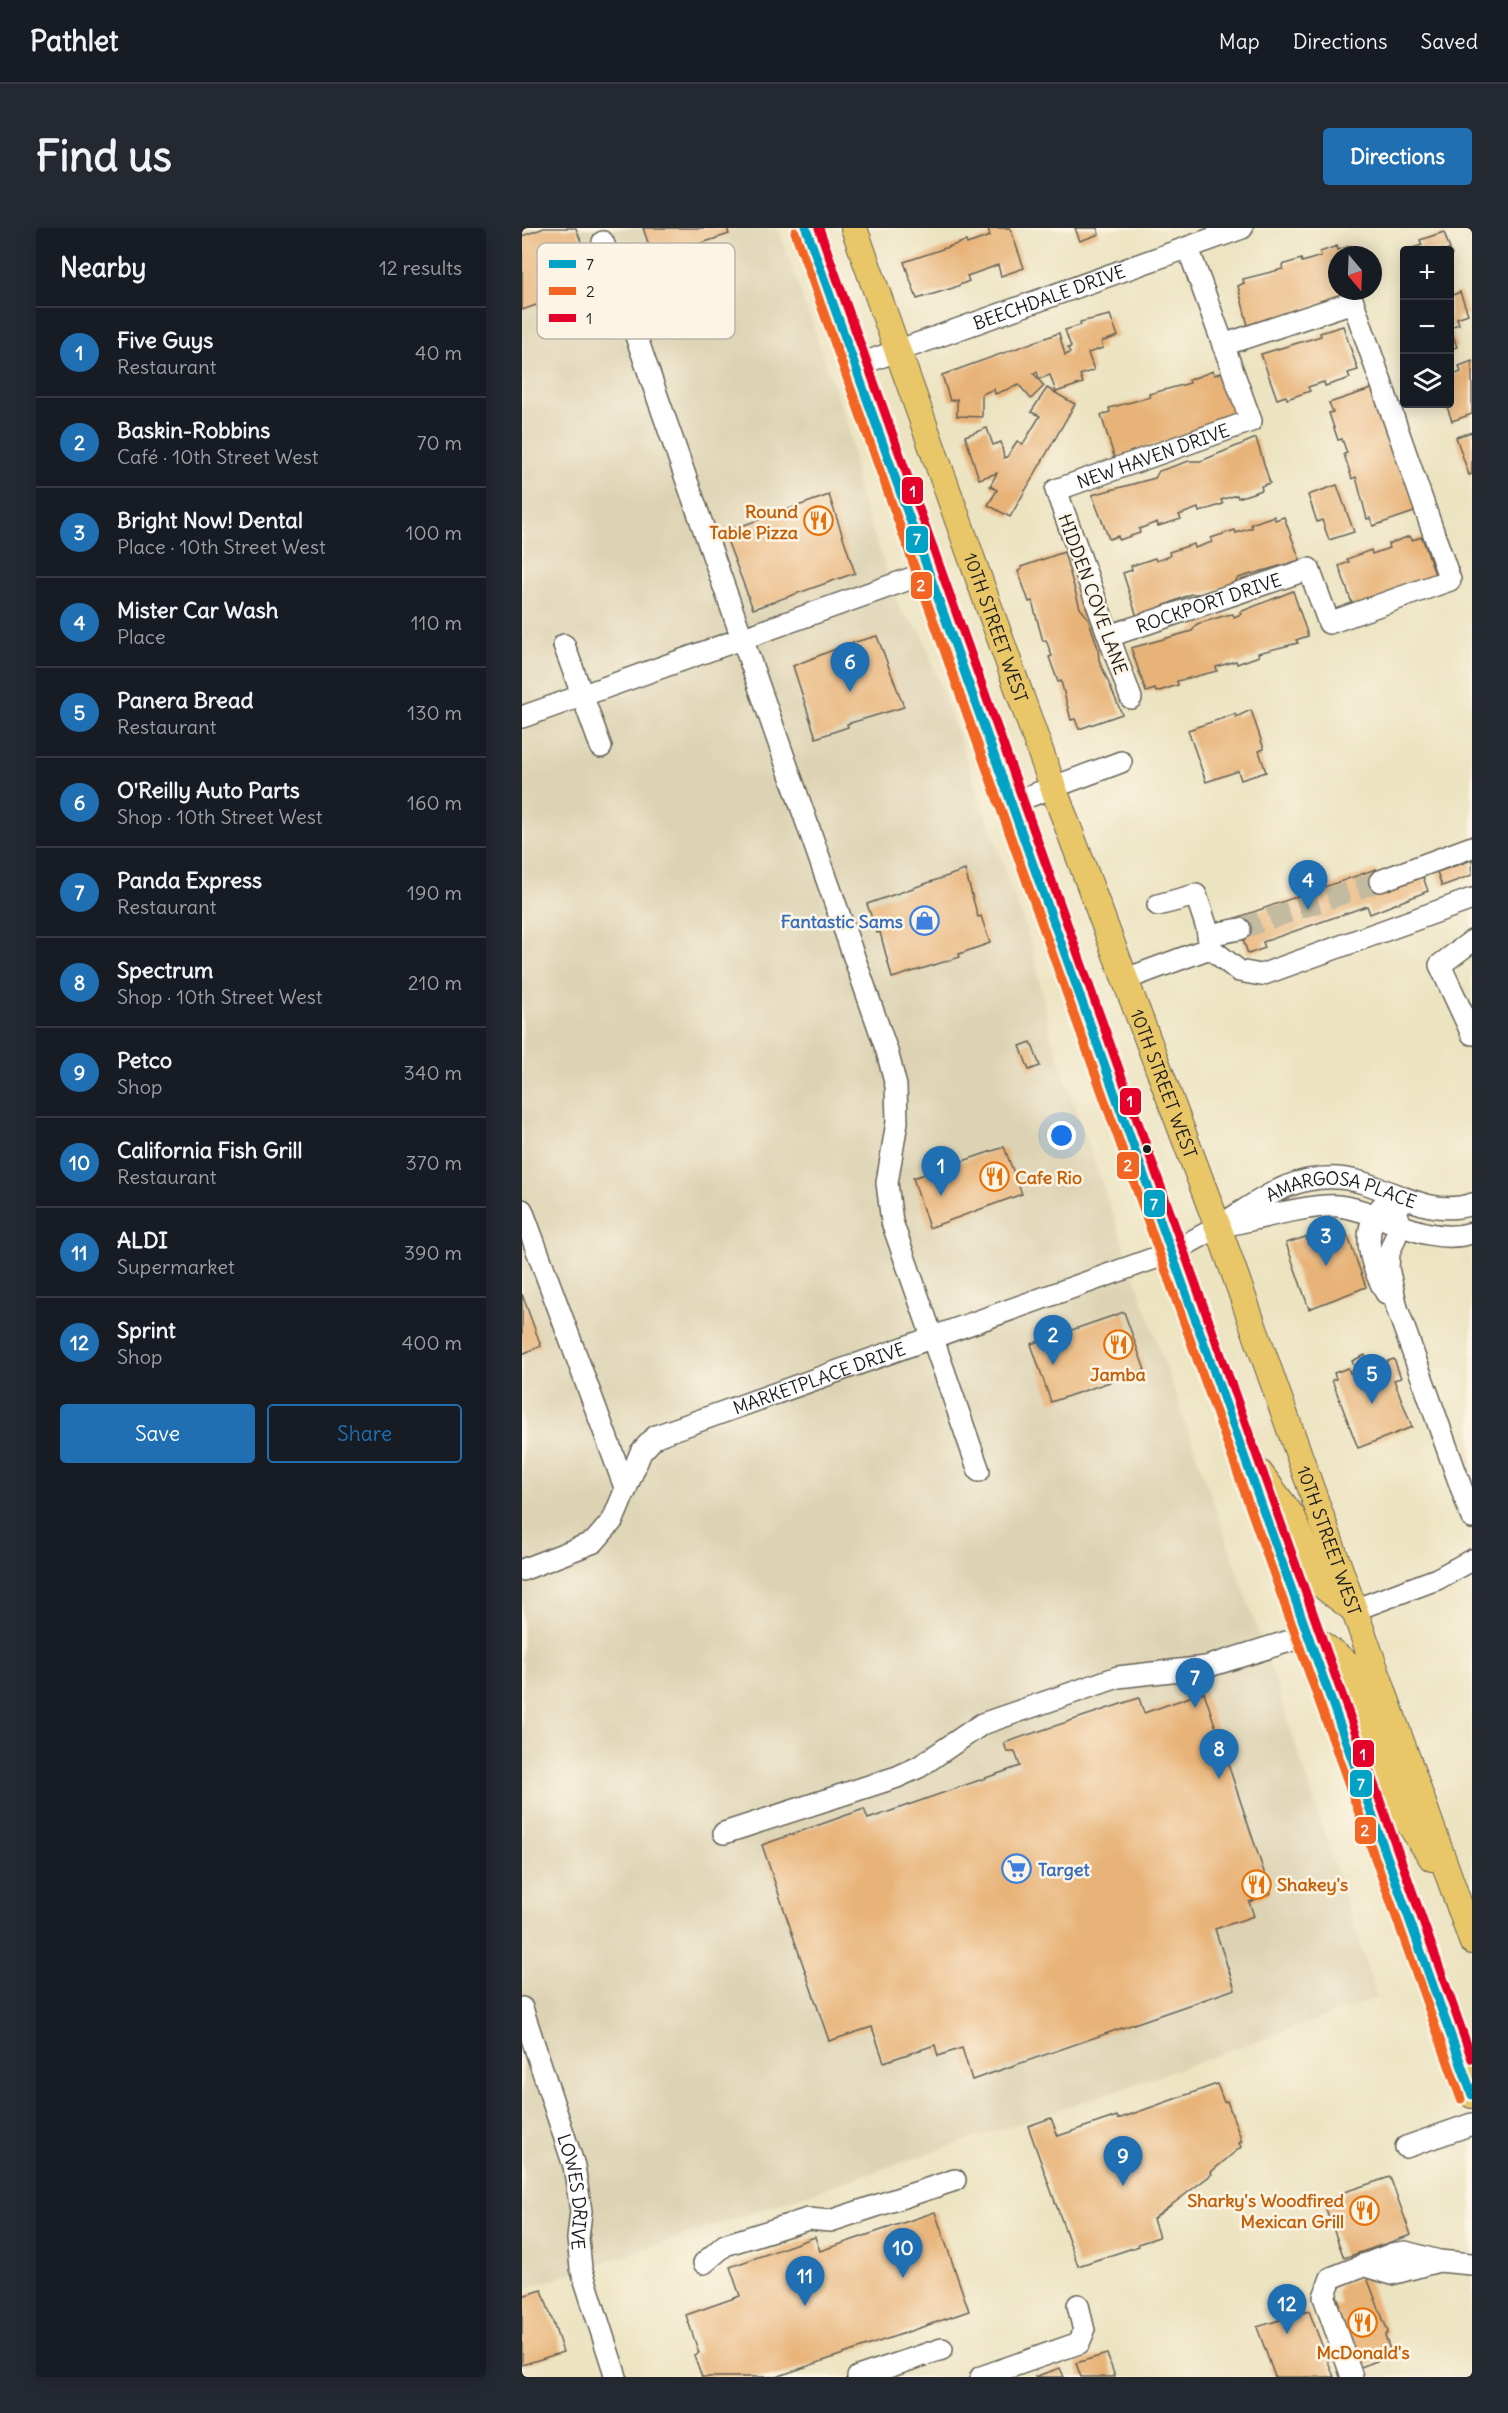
<!DOCTYPE html>
<html lang="en">
<head>
<meta charset="utf-8">
<style>
  :root { --surface:#171b24; --page:#242831; --text:#f1f3f6; --muted:#9ea1a6; --line:#363941; --accent:#1f6fb2 }
  body { margin:0; font-family:Delius,sans-serif; background:var(--page); color:var(--text) }
  .controls { position:absolute; right:18px; top:18px; display:grid; overflow:hidden; border-radius:6px; box-shadow:0 3px 15px #0003 }
  .controls button { width:54px; height:54px; display:grid; place-items:center; padding:0; border:0; border-bottom:2px solid var(--line); background:var(--surface); color:var(--text); font:30px sans-serif }
  .compass { position:absolute; left:806px; top:18px; width:54px; height:54px; border-radius:50%; background:var(--surface); box-shadow:0 3px 15px #0003; rotate:161deg }
  .you { position:absolute; left:540px; top:908px; width:21px; height:21px; margin:-15px; border:4px solid #fff; border-radius:50%; background:#1a73e8; box-shadow:0 0 0 9px #1a73e833 }
  .badge { display:grid; place-items:center; width:39px; height:39px; border-radius:50%; background:var(--accent); color:#fff; font-size:20px; font-weight:700 }
  .pin { position:absolute; translate:-50% -50px; filter:drop-shadow(0 2px 3px #0008) }
  .pin::after { content:''; position:absolute; top:32px; width:21px; height:18px; background:inherit; clip-path:polygon(0 0,100% 0,50% 100%) }
  .list { margin:0; padding:0; list-style:none }
  h2 { display:flex; justify-content:space-between; align-items:center; height:78px; margin:0; padding:0 24px; font-size:26px }
  h2 small { font-size:20px; font-weight:400; color:var(--muted) }
  .list li { display:grid; grid-template-columns:39px 1fr auto; gap:18px; align-items:center; box-sizing:border-box; height:90px; padding:0 24px; border-top:2px solid var(--line) }
  .list b { display:block; font-size:22px; white-space:nowrap }
  .list p { margin:0; font-size:20px; white-space:nowrap; color:var(--muted) }
  .list em { font-size:20px; font-style:normal; color:var(--muted) }
  .actions { display:flex; gap:12px; padding:18px 24px }
  .actions a { flex:1; padding:14px 0; border:2px solid var(--accent); border-radius:6px; text-align:center; font-size:21px; color:var(--accent) }
  .actions .main { background:var(--accent); color:#fff }
  .icon { flex:none; width:33px; height:33px; fill:none; stroke:currentColor; stroke-width:2; stroke-linecap:round; stroke-linejoin:round }
  .map { position:relative; flex:none; width:950px; height:2149px; overflow:hidden; border-radius:6px }
  header { display:flex; align-items:center; gap:36px; box-sizing:border-box; height:84px; padding:0 30px; background:var(--surface); border-bottom:2px solid var(--line) }
  header strong { font-size:28px }
  nav { display:flex; gap:33px; margin-inline-start:auto; font-size:21px }
  .intro { display:flex; align-items:center; justify-content:space-between; box-sizing:border-box; height:144px; padding:0 36px }
  h1 { margin:0; font-size:42px }
  .button { padding:15px 27px; border-radius:6px; background:var(--accent); color:#fff; font-size:21px; font-weight:700 }
  main { display:flex; gap:36px; padding:0 36px }
  aside { flex:1; background:var(--surface); border-radius:6px; box-shadow:0 3px 15px #0003 }
  .map>svg:first-child { display:block }
  .built { fill:#ddd3b4 }
  .building { fill:#e8b378 }
  .lines { fill:none; stroke-linecap:round; stroke-linejoin:round }
  .minor-tunnel { stroke:#c2bba0; stroke-width:21; stroke-dasharray:21 10; stroke-linecap:butt }
  .minor-casing { stroke:#656256; stroke-width:24 }
  .major-casing { stroke:#656256; stroke-width:28 }
  .minor { stroke:#fff; stroke-width:21 }
  .major { stroke:#e9c769; stroke-width:26 }
  .bus-1-casing { stroke:#fcf5e5; stroke-width:14 }
  .bus-2-casing { stroke:#fcf5e5; stroke-width:14 }
  .bus-3-casing { stroke:#fcf5e5; stroke-width:14 }
  .bus-1 { stroke:#01a2c5; stroke-width:9 }
  .bus-2 { stroke:#f26522; stroke-width:9 }
  .bus-3 { stroke:#e4002b; stroke-width:9 }
  .bus-dot { fill:#1c1c1c; stroke:#fcf5e5; stroke-width:2 }
  .labels { text-anchor:middle; dominant-baseline:central; stroke-width:5; stroke-linejoin:round; paint-order:stroke }
  .street-label { font-size:18px; fill:#1c1c1c; stroke:#fcf5e5 }
  .food-label { font-size:18px; font-weight:bold; fill:#c56008; stroke:#fcf5e5; text-anchor:end }
  .shop-label { font-size:18px; font-weight:bold; fill:#366cbe; stroke:#fcf5e5; text-anchor:end }
  .key { fill:#fcf5e5; stroke:#b9b4a9; stroke-width:1.5 }
  .key-label { font-size:16px; fill:#1c1c1c }
  .line-badge { stroke:#fcf5e5; stroke-width:2 }
  .badge-label { font-size:16px; text-anchor:middle; font-weight:bold; fill:#fff }
</style>
</head>
<body>
<header>
<strong>Pathlet</strong>
<nav><a>Map</a><a>Directions</a><a>Saved</a></nav>
</header>
<div class="intro"><h1>Find us</h1><a class="button">Directions</a></div>
<main>
<aside>
<h2>Nearby<small>12 results</small></h2>
<ul class="list">
<li><span class="badge">1</span><div><b>Five Guys</b><p>Restaurant</p></div><em>40 m</em></li>
<li><span class="badge">2</span><div><b>Baskin-Robbins</b><p>Café · 10th Street West</p></div><em>70 m</em></li>
<li><span class="badge">3</span><div><b>Bright Now! Dental</b><p>Place · 10th Street West</p></div><em>100 m</em></li>
<li><span class="badge">4</span><div><b>Mister Car Wash</b><p>Place</p></div><em>110 m</em></li>
<li><span class="badge">5</span><div><b>Panera Bread</b><p>Restaurant</p></div><em>130 m</em></li>
<li><span class="badge">6</span><div><b>O'Reilly Auto Parts</b><p>Shop · 10th Street West</p></div><em>160 m</em></li>
<li><span class="badge">7</span><div><b>Panda Express</b><p>Restaurant</p></div><em>190 m</em></li>
<li><span class="badge">8</span><div><b>Spectrum</b><p>Shop · 10th Street West</p></div><em>210 m</em></li>
<li><span class="badge">9</span><div><b>Petco</b><p>Shop</p></div><em>340 m</em></li>
<li><span class="badge">10</span><div><b>California Fish Grill</b><p>Restaurant</p></div><em>370 m</em></li>
<li><span class="badge">11</span><div><b>ALDI</b><p>Supermarket</p></div><em>390 m</em></li>
<li><span class="badge">12</span><div><b>Sprint</b><p>Shop</p></div><em>400 m</em></li>
</ul>
<div class="actions"><a class="main">Save</a><a>Share</a></div>
</aside>
<div class="map">
<svg width="950" height="2149" viewBox="0 0 950 2149">
  <rect width="100%" height="100%" fill="#fcf5e5"/>
  <filter id="ink" filterUnits="userSpaceOnUse"><feTurbulence type="fractalNoise" baseFrequency=".0167" numOctaves="2"/><feDisplacementMap in="SourceGraphic" scale="12" xChannelSelector="R" yChannelSelector="G"/><feConvolveMatrix kernelMatrix="1 2 1 2 8 2 1 2 1" color-interpolation-filters="sRGB"/></filter>
  <filter id="wash" filterUnits="userSpaceOnUse"><feTurbulence type="fractalNoise" baseFrequency=".008" numOctaves="4" result="noise"/><feDisplacementMap in="SourceGraphic" scale="24" xChannelSelector="R" yChannelSelector="G"/><feGaussianBlur stdDeviation="1.35" result="paint"/><feColorMatrix in="noise" values="0 0 0 0 0 0 0 0 0 0 0 0 0 0 0 0 0 1.4 0 .05"/><feComposite in="paint" operator="in"/></filter>
  <g filter="url(#wash)">
    <rect width="100%" height="100%" fill="#ece3c1"/>
    <path class="built" d="M0,0H256L327,201L336,262L379,385L399,403L510,718L529,809L754,1455L855,1770L640,1847L0,2062Z"/>
    <g id="blocks">
      <g class="building">
        <path d="M22,0H54L75,56L0,82V8Z"/>
        <path d="M121,0H205L207,6L174,17L178,28L160,34L157,23L132,32Z"/>
        <path d="M466,0H488L502,40L479,48L476,37L445,48L447,53L431,60L395,71L382,34L444,13L445,16L468,8Z"/>
        <path d="M553,0H575L577,6L558,13Z"/>
        <path d="M922,4L930,27L928,28V22H884L900,17L898,12Z"/>
        <path d="M815,18L816,22L828,18L831,27H815V63H835L727,102L716,58L722,55L721,51L761,41L760,37L779,31L780,34L799,28L798,24Z"/>
        <path d="M938,64L946,86L935,90L937,96L928,99L935,119L928,121V68Z"/>
        <path d="M588,87L596,108L579,114L581,120L566,125L572,142L558,147L561,155L534,164L528,147L517,151L515,144L512,146L522,158L509,171L497,157L473,166L472,161L460,166V189L435,188V171L428,173L420,147L537,105L543,127L548,125L546,120L549,119L543,102L559,97L558,94Z"/>
        <path d="M821,98L836,142L826,145L828,150L803,158L802,154L786,159L788,163L765,171L764,168L755,171L739,126L799,108L798,105Z"/>
        <path d="M950,133V186L930,193L924,176H928V148L939,144L937,138Z"/>
        <path d="M691,143L692,147L701,144L718,188L676,200L677,202L593,231L579,187L588,184L587,180L628,169L627,166L668,155L667,152Z"/>
        <path d="M525,160L553,176L488,289L466,277L475,262L468,258L475,245L457,251L443,208L465,200L471,217L479,214L482,230L485,229L495,213L501,216L518,188L509,184Z"/>
        <path d="M852,160L864,201L895,283L851,298L848,290L845,291L834,249L830,251L822,226L825,225L820,211L816,212L807,185L811,184L807,175Z"/>
        <path d="M950,204V246L947,247L934,209Z"/>
        <path d="M734,210L748,255L739,258L740,262L716,270L715,267L699,272L701,276L677,284L676,280L657,287L659,291L636,298L635,294L617,301L618,305L597,312L596,308L587,311L570,267L633,250L637,243L667,233H679Z"/>
        <path d="M815,257L832,304L807,312L800,292L795,294L786,267Z"/>
        <path d="M307,267L333,345L231,381L202,304Z"/>
        <path d="M752,288L753,292L762,289L778,332L716,350L712,355L682,366H669L615,389L601,345L610,342L609,338L633,330L634,333L648,328L647,324L672,316L673,320L690,314L689,310L713,302L714,305L730,300L729,296Z"/>
        <path d="M888,308L890,312L900,309L915,352L832,381L817,338L827,334L825,331L849,322L850,326L867,320L866,316Z"/>
        <path d="M542,324L558,380L566,390L576,420L577,432L600,486L557,501L553,491L549,492L539,453L536,454L527,429L530,428L524,412L521,413L510,373L507,374L496,343L500,341L499,339Z"/>
        <path d="M771,363L786,408L774,412L776,415L736,425L737,428L715,436L714,433L694,439L695,443L655,453L656,457L634,464L633,461L624,464L609,420L670,403L675,396L705,387L711,386L712,389L719,386L718,384Z"/>
        <path d="M355,408L382,479L325,496L326,499L294,510L271,438L326,416Z"/>
        <path d="M729,482L742,521L737,523L744,544L719,552L716,543L684,554L666,502L713,486L714,489Z"/>
        <path d="M950,632V647L920,658L915,644Z"/>
        <path d="M854,641L861,663L901,649L906,663L848,686L845,678L741,714L743,720L726,726L714,690Z"/>
        <path d="M443,642L456,689L459,688L468,715L437,726L438,729L370,750L358,704L355,705L345,676Z"/>
        <path d="M509,814L518,838L507,842L498,818Z"/>
        <path d="M482,919L500,966L407,1000L391,950Z"/>
        <path d="M824,1003L844,1059L787,1081L764,1015L784,1009L786,1016Z"/>
        <path d="M0,1066L19,1118L0,1126Z"/>
        <path d="M602,1084L623,1142L529,1174L509,1116Z"/>
        <path d="M843,1127L848,1139L872,1131L879,1150L872,1152L890,1199L836,1220L810,1152L814,1151L812,1145L826,1140L828,1145L834,1143L830,1133Z"/>
        <path d="M682,1464L749,1665L727,1674L732,1688L693,1701L713,1761L450,1852L440,1820L416,1828L413,1817L362,1834L350,1799L307,1813L240,1617L342,1581L346,1591L498,1538L493,1524H485L482,1515L617,1470L622,1485Z"/>
        <path d="M695,1856L702,1874L705,1873L720,1914L717,1915L719,1919L689,1944L690,1946L631,1991L637,2009L616,2016L617,2018L556,2038L506,1898L529,1890L536,1908L595,1888L596,1891Z"/>
        <path d="M868,1949L889,2007L822,2030L801,1973L822,1966V1964Z"/>
        <path d="M413,1984L447,2083L254,2149H180L172,2127L177,2125L164,2087L218,2068L208,2039L293,2009L298,2023Z"/>
        <path d="M844,2047L866,2104L863,2108L870,2127L839,2139L835,2138L809,2079L818,2076L814,2064L818,2057Z"/>
        <path d="M20,2062L41,2124L0,2137V2068Z"/>
        <path d="M787,2083L812,2149H753L735,2099Z"/>
        <path d="M585,2126L593,2149H559L554,2135Z"/>
        <path d="M538,2140L542,2149H512Z"/>
      </g>
    </g>
  </g>
  <g filter="url(#ink)">
    <use href="#blocks" fill-opacity="0" stroke="#656256" stroke-width="1.5"/>
    <g class="lines">
      <path class="minor-tunnel" d="M718,701L858,653"/>
      <defs>
        <g id="minor">
          <path d="M81,14L365,823L374,858L375,894L365,955L370,994L457,1243"/>
          <path id="s1" d="M333,138L720,0"/>
          <path id="s2" d="M587,408L787,341L807,395L928,352L831,74L701,117"/>
          <path d="M42,417L79,519"/>
          <path id="s3" d="M609,470L534,262L729,193L666,20"/>
          <path d="M0,489L407,344"/>
          <path d="M489,575L599,534"/>
          <path d="M858,653L950,619"/>
          <path d="M686,707L718,701"/>
          <path d="M950,713L918,737L950,806"/>
          <path d="M688,720L717,743L739,747L950,671"/>
          <path d="M604,751L688,720L685,700L674,667L636,677"/>
          <path d="M871,966L878,998L867,1025L866,1040L875,1080L950,1290"/>
          <path d="M860,978C837,1003 849,1038 864,1065"/>
          <path d="M0,982L104,1262"/>
          <path d="M706,997C734,991 789,976 816,978C862,983 902,1019 950,1005"/>
          <path id="s4" d="M0,1342L72,1314L91,1292L119,1224L134,1208L650,1024C665,1016 680,1008 695,999C736,975 765,947 816,950C862,953 903,992 950,976"/>
          <path d="M832,1382L915,1351L950,1332"/>
          <path d="M202,1605L375,1549L397,1539L460,1496L596,1449L684,1439L787,1407"/>
          <path id="s5" d="M0,1780L52,1938L59,1983L56,2011L59,2040L94,2149"/>
          <path d="M884,1919L950,1896"/>
          <path d="M182,2035L203,2017L286,1991L308,1993L433,1952"/>
          <path d="M840,2037L870,2046L917,2033"/>
          <path d="M336,2149L420,2121"/>
          <path d="M459,2149L557,2115L562,2103L556,2077"/>
          <path d="M830,2149L802,2069L809,2050L870,2026L883,2024L917,2033L949,2036"/>
        </g>
        <g id="major">
          <path d="M284,0L950,1867"/>
          <path id="s6" d="M332,0L531,559L696,999L950,1713"/>
          <path d="M737,1244L770,1288L798,1356L832,1382"/>
          <path d="M787,1407L826,1436L880,1585L910,1630"/>
        </g>
      </defs>
      <use href="#minor" class="minor-casing"/>
      <use href="#major" class="major-casing"/>
      <use href="#minor" class="minor"/>
      <use href="#major" class="major"/>
      <defs>
        <path id="bus-1" d="M284,0L950,1867"/>
        <path id="bus-2" d="M273,4L939,1871"/>
        <path id="bus-3" d="M297,0L950,1831"/>
      </defs>
      <use href="#bus-1" class="bus-1-casing"/>
      <use href="#bus-2" class="bus-2-casing"/>
      <use href="#bus-3" class="bus-3-casing"/>
      <use href="#bus-1" class="bus-1"/>
      <use href="#bus-2" class="bus-2"/>
      <use href="#bus-3" class="bus-3"/>
    </g>
  </g>
  <defs>
    <symbol id="restaurant-ring" viewBox="-11 -11 22 22"><circle r="9.5" fill="#fcf5e5" stroke="#e8710a" stroke-width="1.5"/><path d="M-5-6h1v4h1v-4h1v4h1v-4h1v5L-1.5 .5V6h-2V.5L-5-1ZM5-6V6H3V1.5H1.5Q1.5-4 5-6Z" fill="#e8710a"/></symbol>
    <symbol id="shop-ring" viewBox="-11 -11 22 22"><circle r="9.5" fill="#fcf5e5" stroke="#3f7fe0" stroke-width="1.5"/><path d="M-5-2.5h2.3a2.7 3.5 0 0 1 5.4 0H5L5.5 6h-11ZM-1.5-2.5h3a1.5 2.3 0 0 0-3 0Z" fill="#3f7fe0"/></symbol>
    <symbol id="supermarket-ring" viewBox="-11 -11 22 22"><circle r="9.5" fill="#fcf5e5" stroke="#3f7fe0" stroke-width="1.5"/><path d="M-6-5.5h2.5l.6 2H6L4.5 2H-2.5L-4.4-4H-6ZM-1.5 3.2a1.3 1.3 0 1 0 .1 0ZM3 3.2a1.3 1.3 0 1 0 .1 0Z" fill="#3f7fe0"/></symbol>
  </defs>
  <g fill-rule="evenodd">
    <use href="#restaurant-ring" x="280" y="276" width="33" height="33"/>
    <use href="#shop-ring" x="386" y="676" width="33" height="33"/>
    <use href="#restaurant-ring" x="456" y="932" width="33" height="33"/>
    <use href="#restaurant-ring" x="580" y="1100" width="33" height="33"/>
    <use href="#supermarket-ring" x="478" y="1624" width="33" height="33"/>
    <use href="#restaurant-ring" x="718" y="1640" width="33" height="33"/>
    <use href="#restaurant-ring" x="826" y="1966" width="33" height="33"/>
    <use href="#restaurant-ring" x="824" y="2078" width="33" height="33"/>
  </g>
  <circle class="bus-dot" cx="625" cy="921" r="5"/>
  <g class="labels">
    <g class="street-label">
      <text stroke="none"><textPath href="#s1" startOffset="206">BEECHDALE DRIVE</textPath></text>
      <text stroke="none"><textPath href="#s3" startOffset="324">NEW HAVEN DRIVE</textPath></text>
      <text transform="translate(571 366) rotate(70)">HIDDEN COVE LANE</text>
      <text stroke="none"><textPath href="#s2" startOffset="105">ROCKPORT DRIVE</textPath></text>
      <text stroke="none"><textPath href="#s6" startOffset="424">10TH STREET WEST</textPath></text>
      <text stroke="none"><textPath href="#s6" startOffset="910">10TH STREET WEST</textPath></text>
      <text stroke="none"><textPath href="#s4" startOffset="938">AMARGOSA PLACE</textPath></text>
      <text stroke="none"><textPath href="#s4" startOffset="375">MARKETPLACE DRIVE</textPath></text>
      <text stroke="none"><textPath href="#s6" startOffset="1396">10TH STREET WEST</textPath></text>
      <text stroke="none"><textPath href="#s5" startOffset="192">LOWES DRIVE</textPath></text>
    </g>
    <g class="food-label">
      <text x="276" y="283">Round<tspan x="276" dy="21">Table Pizza</tspan></text>
      <text x="493" y="949" text-anchor="start">Cafe Rio</text>
      <text x="596" y="1146" text-anchor="middle">Jamba</text>
      <text x="755" y="1656" text-anchor="start">Shakey's</text>
      <text x="822" y="1972">Sharky's Woodfired<tspan x="822" dy="21">Mexican Grill</tspan></text>
      <text x="841" y="2124" text-anchor="middle">McDonald's</text>
    </g>
    <g class="shop-label">
      <text x="381" y="693">Fantastic Sams</text>
      <text x="516" y="1641" text-anchor="start">Target</text>
    </g>
  </g>
  <rect x="15" y="15" width="198" height="96" rx="9" class="key"/>
  <rect x="27" y="32" width="27" height="8" fill="#01a2c5"/>
  <rect x="27" y="59" width="27" height="8" fill="#f26522"/>
  <rect x="27" y="86" width="27" height="8" fill="#e4002b"/>
  <g class="key-label">
    <text x="64" y="42">7</text>
    <text x="64" y="69">2</text>
    <text x="64" y="96">1</text>
  </g>
  <g class="line-badge">
    <rect x="379" y="248" width="23" height="29" rx="6" fill="#e4002b"/>
    <rect x="383" y="297" width="24" height="29" rx="6" fill="#01a2c5"/>
    <rect x="388" y="343" width="23" height="29" rx="6" fill="#f26522"/>
    <rect x="597" y="859" width="23" height="29" rx="6" fill="#e4002b"/>
    <rect x="594" y="923" width="24" height="29" rx="6" fill="#f26522"/>
    <rect x="621" y="961" width="23" height="29" rx="6" fill="#01a2c5"/>
    <rect x="830" y="1511" width="23" height="29" rx="6" fill="#e4002b"/>
    <rect x="827" y="1541" width="24" height="29" rx="6" fill="#01a2c5"/>
    <rect x="832" y="1588" width="23" height="29" rx="6" fill="#f26522"/>
  </g>
  <g class="badge-label">
    <text x="391" y="269">1</text>
    <text x="395" y="317">7</text>
    <text x="399" y="363">2</text>
    <text x="608" y="879">1</text>
    <text x="606" y="943">2</text>
    <text x="632" y="982">7</text>
    <text x="841" y="1532">1</text>
    <text x="839" y="1562">7</text>
    <text x="843" y="1608">2</text>
  </g>
</svg>
<div class="controls">
<button>+</button>
<button>−</button>
<button><svg class="icon" aria-label="layers" viewBox="0 0 24 24"><path d="M12 4l9 5-9 5-9-5zM3 14l9 5 9-5"/></svg></button>
</div>
<svg class="compass" viewBox="-18 -18 36 36"><path d="M0-13l5 13h-10z" fill="#e53935"/><path d="M0 13l5-13h-10z" fill="#9ea1a6"/></svg>
<div class="you"></div>
<div class="pin badge" style="left:419px;top:968px">1</div>
<div class="pin badge" style="left:531px;top:1137px">2</div>
<div class="pin badge" style="left:804px;top:1038px">3</div>
<div class="pin badge" style="left:786px;top:682px">4</div>
<div class="pin badge" style="left:850px;top:1176px">5</div>
<div class="pin badge" style="left:328px;top:464px">6</div>
<div class="pin badge" style="left:673px;top:1480px">7</div>
<div class="pin badge" style="left:697px;top:1551px">8</div>
<div class="pin badge" style="left:601px;top:1958px">9</div>
<div class="pin badge" style="left:381px;top:2050px">10</div>
<div class="pin badge" style="left:283px;top:2078px">11</div>
<div class="pin badge" style="left:765px;top:2106px">12</div>
</div>
</main>
</body>
</html>
